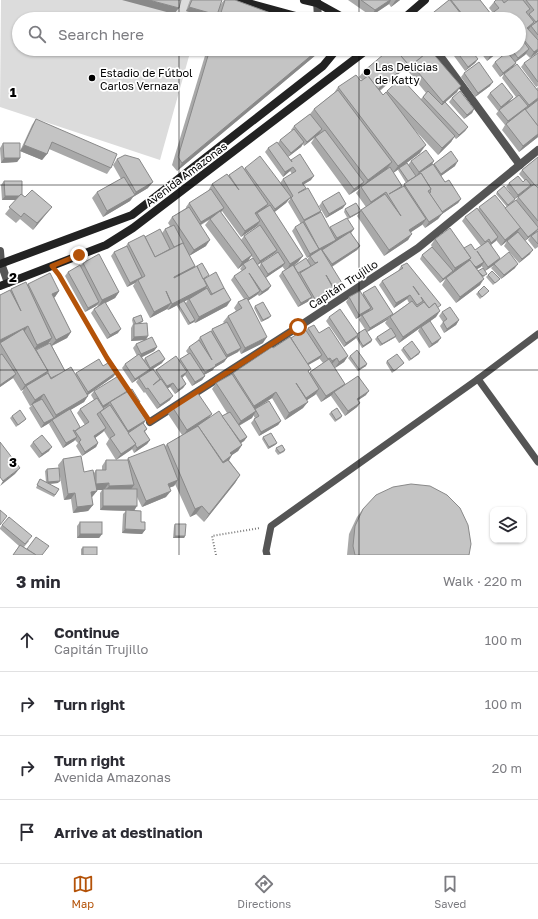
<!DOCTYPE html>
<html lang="en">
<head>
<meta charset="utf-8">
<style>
  :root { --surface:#fff; --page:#f7f7f7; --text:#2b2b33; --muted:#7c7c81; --line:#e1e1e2; --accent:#b45309 }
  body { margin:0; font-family:"Golos Text",sans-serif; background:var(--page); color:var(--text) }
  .controls { position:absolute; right:12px; bottom:12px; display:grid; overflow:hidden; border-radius:8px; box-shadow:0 1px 3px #0004 }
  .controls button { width:36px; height:36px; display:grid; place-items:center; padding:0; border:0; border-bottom:1px solid var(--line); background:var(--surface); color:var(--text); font:20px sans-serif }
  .stop { position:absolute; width:12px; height:12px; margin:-9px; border:3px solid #b45309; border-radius:50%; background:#fff }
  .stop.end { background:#b45309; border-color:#fff; box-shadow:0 1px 4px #0008 }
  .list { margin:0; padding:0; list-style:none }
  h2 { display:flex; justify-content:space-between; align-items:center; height:52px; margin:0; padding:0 16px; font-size:17px }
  h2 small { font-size:13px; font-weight:400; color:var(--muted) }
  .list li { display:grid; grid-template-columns:26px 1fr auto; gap:12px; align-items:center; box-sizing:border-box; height:64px; padding:0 16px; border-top:1px solid var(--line) }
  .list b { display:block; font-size:15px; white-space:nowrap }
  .list p { margin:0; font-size:13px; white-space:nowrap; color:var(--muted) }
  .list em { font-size:13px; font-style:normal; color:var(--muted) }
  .icon { flex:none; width:22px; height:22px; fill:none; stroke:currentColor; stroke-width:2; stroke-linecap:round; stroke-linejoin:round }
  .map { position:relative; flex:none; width:538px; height:555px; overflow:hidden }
  .search { position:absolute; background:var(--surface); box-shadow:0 1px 3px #0004; left:12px; right:12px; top:12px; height:44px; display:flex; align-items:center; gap:10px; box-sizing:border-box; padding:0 14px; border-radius:22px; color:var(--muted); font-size:15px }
  .sheet { height:308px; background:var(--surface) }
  nav { display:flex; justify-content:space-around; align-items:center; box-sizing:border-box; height:56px; border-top:1px solid var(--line); background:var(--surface); font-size:11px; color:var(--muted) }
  nav a { display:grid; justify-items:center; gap:2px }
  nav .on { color:var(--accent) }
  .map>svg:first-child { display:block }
  .green { fill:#dcdcdc }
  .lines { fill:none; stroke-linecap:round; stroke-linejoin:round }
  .path { stroke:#777; stroke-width:2; stroke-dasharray:1 2; stroke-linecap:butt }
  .lane { stroke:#555; stroke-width:7 }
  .street { stroke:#555; stroke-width:8 }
  .secondary { stroke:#222; stroke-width:8 }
  .wall { fill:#a9a9a9; fill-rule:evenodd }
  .shaded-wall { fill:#898989 }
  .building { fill:#c4c4c4; stroke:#898989; fill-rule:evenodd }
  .route { stroke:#b45309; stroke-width:5 }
  .grid { fill:none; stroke:#000; stroke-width:1; stroke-opacity:0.55 }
  .poi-dot { fill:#000; stroke:#fff; stroke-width:1.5 }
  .labels { text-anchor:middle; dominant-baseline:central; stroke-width:3.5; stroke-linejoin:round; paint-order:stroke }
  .poi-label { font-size:11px; fill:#000; stroke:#fff; text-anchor:start }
  .street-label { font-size:11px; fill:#000; stroke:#fff }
  .grid-label { font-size:13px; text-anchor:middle; font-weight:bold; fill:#000; stroke:#fff; stroke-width:3.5; stroke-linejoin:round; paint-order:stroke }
</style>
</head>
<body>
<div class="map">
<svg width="538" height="555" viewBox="0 0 538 555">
  <rect width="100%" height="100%" fill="#fff"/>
  <path class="green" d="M1,0H205L200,19H19V49H191L160,160L0,107Z"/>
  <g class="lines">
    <g class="path">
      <path d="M58,273L110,362"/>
      <path d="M137,403L145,414"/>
      <path d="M216,555L212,536L260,528"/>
    </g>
    <g class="lane">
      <path d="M478,379L538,462"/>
      <path d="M267,555L266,551L271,526L478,379L538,334"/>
    </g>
    <g class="street">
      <path d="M317,0L318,19"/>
      <path d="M435,49L520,165"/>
      <path d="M0,251L1,263L8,283"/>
      <path d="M150,422L298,327L418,248L538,150"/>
    </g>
    <g class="secondary">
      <path d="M237,0L307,19"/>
      <path d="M304,0L317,3L346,19"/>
      <path d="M403,19L425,0"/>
      <path d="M0,264L132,215L323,66L337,49"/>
      <path d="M0,286L106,245L133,228L368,49"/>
    </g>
  </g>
  <g class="wall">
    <path d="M190,0H220L221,4L224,0H235L287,19H216L217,16L215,19H212L186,11Z"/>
    <path d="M348,0H400L391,7L389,4L371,16Z"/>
    <path d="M449,0H480L491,14L493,13L489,8L494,2L496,0H538V52L530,58L526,54L515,62L516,63L513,67L500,77L492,66L495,62L505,54L502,49L487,61L478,49H519V19H427L429,16Z"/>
    <path d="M207,49H323L177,171L172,165Z"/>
    <path d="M390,49L457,92L445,102L468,127L465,131L456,139L454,137L451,142L438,155L413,128L420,153L405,164L416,176L408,165L411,161H434L432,164L433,165L451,151L455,166L441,176L445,182L461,199L458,203L442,214L438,219L425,228L422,224L411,232L408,240L384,256L357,216L359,213L348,219L344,212L345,209L361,211L366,207L356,193L361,187V186L360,188L349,195L311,143L315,137L320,133L304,146L303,144L301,147L288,157L311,180L303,185L304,190L321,211L319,213L330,228V227L351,233L360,246L357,250L332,267L339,287L312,303L310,299L309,301L298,307L279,276L282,272L285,270L282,266L266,278L271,286L268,290L259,296L257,294L248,301L263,343L241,354L239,350L238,352L227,358L224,362L214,368L213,370L204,375L205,376L202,380L192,386L185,375L182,378L186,384L183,388L175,394L170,387L168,388L170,400L157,409L145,392L144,393L136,382L139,378L132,383L122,368L125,364L137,356L133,348L136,344L144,340L131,341V328L133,324L132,320L133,318L143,321L140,324L146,339L157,347L154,351L142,357L144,360L145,358L162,363L153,369L155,372L156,370L179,361L180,359L188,354L186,351L189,347L197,342L200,337L211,331L212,329L224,323L223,322L228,316L236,311L234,308L238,302L244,299L231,280L234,276L242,271L240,269L243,265L238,269L205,225L209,220L201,225L206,246L189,256L195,266L194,268L197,266L227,306L195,323L194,322L188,325L177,306V305L168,310L167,309L150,318L133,286L135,283L127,287L111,256L114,252L126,246L128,243L145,237L162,233L165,229L170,226L168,223L172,217L186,208V207L189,203L208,191L212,184L229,175L244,169L245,168L280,183L283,179L292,174L290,171L283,177L265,152L268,148L278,143L280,140L292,131L291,130L294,126L310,114L314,109L334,93L338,87L361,81L362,80L359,77L364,71ZM410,68L408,71L426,93L421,99L387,91L383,95L380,91L404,69L406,71ZM399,169L398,170L406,183L401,188L402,186L393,173ZM289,199H290L288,202L301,224L295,227L292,231L307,258L309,257L307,260L294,266L298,262L303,256L274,212L286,203ZM222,211L241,237L256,226L257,227L244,236L241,240L220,213ZM274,253L275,254L261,263L259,267L258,265ZM251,256L253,258L248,261ZM188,299L186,303L184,301Z"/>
    <path d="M446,49H470L478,59L475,63L465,71L454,56L456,53L452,56Z"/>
    <path d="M538,53V86L536,87L521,67L524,63Z"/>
    <path d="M464,73L490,86L475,97L461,77Z"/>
    <path d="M504,74L536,89L538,87V137L519,152L502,130L505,125L496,114L499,110L504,106L498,111L487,97L490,93L510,101L516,97L502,78Z"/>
    <path d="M452,98L474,109L472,113L464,119L449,102Z"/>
    <path d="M36,119L111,168L107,174L49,149L47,154L42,160L20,151L32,125Z"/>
    <path d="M3,143L20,158L17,162L1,163L0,148Z"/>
    <path d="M538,157V230L536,232L525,241L530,254L519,263L504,246L507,241L518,233L517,232L501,246L496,240L491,245L498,261L515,268L501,279L491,268L494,265L485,271L481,265L477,269L478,271L485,276L483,277L480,285L456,303L442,285L446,278L451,275V274L440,283L420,259L422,255L432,247L431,245L435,239L464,249L475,250L481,246L462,221L465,217L478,210L479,207L505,208L507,207L496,194L497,192L513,201L516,200L518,197L530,187H529L528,189L515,199L506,187L509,183L523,182L525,181L519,174L522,170Z"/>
    <path d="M117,159L148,188L133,197L130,201L103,217L92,198L97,192L121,179L113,165Z"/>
    <path d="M4,181L25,197L52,207L47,213L33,230L20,219L16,223L5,214L16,200H2L1,185Z"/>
    <path d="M322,202L343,208L326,218L319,206Z"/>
    <path d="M538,231V247L535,249L528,240L531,236Z"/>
    <path d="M83,263L119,292L115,298L105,303L118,333L107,339L91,313L94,309L98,306L97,305L96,306L85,312L65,276L68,272L80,266Z"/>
    <path d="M401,266L438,309L436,317L430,321L438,342L429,348L418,331L420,328L399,343L395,337L394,338L380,346L375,339L377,337L390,329L385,323L387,320L367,332L372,340L371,342L362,348L356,338L344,347L326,321L329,317L357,334L365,329L359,320L361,316L356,319L346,302L349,297L363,295V293L393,314L409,303L407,299L394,308L379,285L382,281L398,271Z"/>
    <path d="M488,275L500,279L493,285L486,277Z"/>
    <path d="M28,284L59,291L54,298L71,332L67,338L52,346L65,371L75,374L76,373L103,366L118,371L113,377L88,395L84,402L70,410L79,428L85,425L77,413L80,409L94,400L91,395L94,391L137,406L143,423L147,429L145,432L150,440L147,444L134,453L132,449L116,460L106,444L109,439L104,431L95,438L98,443L96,447L82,456L76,446L78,443L75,440L74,441L63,448L49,424L52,420L51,422L41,428L29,408L32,405L30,406L22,392L24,389L21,391L13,378L0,387V295L10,290L11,289L27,285ZM49,342L50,343L36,350V349L48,344Z"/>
    <path d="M478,292L487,293L480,299L476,294Z"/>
    <path d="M255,306L269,318L261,322L254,308Z"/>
    <path d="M442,312L459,320L456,325L444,333L440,326L443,322L439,316Z"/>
    <path d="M308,328L319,333L348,356L344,362L335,368L332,364L345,384L343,386L366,395L358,400L360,403L357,407L345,416L331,396L332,395L321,402L316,394L307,400L303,408L285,420L272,398L256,409L281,421L278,425L259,436L251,423L255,418L253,415L252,418L239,426L247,437L244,441L241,443L242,445L238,451L232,455L229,460L240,475L235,483L204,522L196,514L190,517L175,484L174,486L169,488L166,497L142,507L137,497L134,510L145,530L142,534L122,533L123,514L126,511L100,510V493L102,490H96L97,491L92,497H91L93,505L88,511L73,513L71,499L64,500L58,465L63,459L84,472L94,473L96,470H102V466L106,460H127L128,458L165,446L167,444L182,435L168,414L173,408L209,418L222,416L227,413L212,389L216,383L232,374L273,348L291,338L306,331ZM319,358L323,363L309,373L308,365Z"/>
    <path d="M403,348L419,354L409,361L401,350Z"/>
    <path d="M350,356L366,366L358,371L348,358Z"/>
    <path d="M387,361L404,363L402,365L392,373L386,363Z"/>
    <path d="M331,412L342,416L341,418L335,422L329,414Z"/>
    <path d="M12,416L26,419L24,421L16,427L10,418Z"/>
    <path d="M263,437L277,443L275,445L268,449L262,439Z"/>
    <path d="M33,442L49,451L39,458L30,446Z"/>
    <path d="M276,448L285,450L284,452L278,455L275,451Z"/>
    <path d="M47,469L58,483L49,484L59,489L54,497L36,488L40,479L46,482L45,471Z"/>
    <path d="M363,509L469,555H347L349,534L357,517Z"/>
    <path d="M80,522L102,534L99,538H77V526Z"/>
    <path d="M175,524L185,536L184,538H173L174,526Z"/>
    <path d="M2,525L29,541L24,547L27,549L49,546L13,555L19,546L0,529V528Z"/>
    <path d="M83,547L97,555H81V549Z"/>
  </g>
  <g class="shaded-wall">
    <path d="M122,0H149L179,8L174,14Z"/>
    <path d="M390,0H391L389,4L371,16L375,10Z"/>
    <path d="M396,0H400L391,7L395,1Z"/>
    <path d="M189,7L217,15L215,19H212L186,11Z"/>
    <path d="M534,22L529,29L523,34L527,28Z"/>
    <path d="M319,49H323L177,171L182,163Z"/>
    <path d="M457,49H461L452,56L456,50Z"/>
    <path d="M500,49H502L487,61L490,56Z"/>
    <path d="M529,49L525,55L513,64L518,58Z"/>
    <path d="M538,49V52L530,58L534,52Z"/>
    <path d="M478,59L475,63L465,71L468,67Z"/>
    <path d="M516,63L513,67L500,77L503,73Z"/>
    <path d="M408,64L403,70L374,95L378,89Z"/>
    <path d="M493,82L490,86L475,97L478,93Z"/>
    <path d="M461,86L457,92L439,108L443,102Z"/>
    <path d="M513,97L510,101L498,111L501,107Z"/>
    <path d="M538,98V100L526,109L529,105Z"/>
    <path d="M528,106L525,110L505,125L508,121Z"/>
    <path d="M474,109L472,113L464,119L467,115Z"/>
    <path d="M468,127L465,131L456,139L459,135Z"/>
    <path d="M322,129L319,134L304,146L307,142Z"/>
    <path d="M538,134V137L519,152L523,146Z"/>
    <path d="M455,136L451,142L438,155L442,148Z"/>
    <path d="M304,142L301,147L288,157L291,153Z"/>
    <path d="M24,145L47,154L42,160L20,151Z"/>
    <path d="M426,145L420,153L392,174L398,166Z"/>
    <path d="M4,158H20L17,162L1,163Z"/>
    <path d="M434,161L431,166L419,173L416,176L419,172Z"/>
    <path d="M458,161L455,166L438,178L441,174Z"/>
    <path d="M392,162L386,170L362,188L368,180Z"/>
    <path d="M293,167L290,171L283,177L285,172Z"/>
    <path d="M314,176L311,180L299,187L302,183Z"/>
    <path d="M153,182L148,188L133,197L130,201L103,217L107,211L133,196L136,192Z"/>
    <path d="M364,182L360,188L349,195L354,189Z"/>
    <path d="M531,185L528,189L515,199L518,195Z"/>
    <path d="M386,192L381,198L367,208L371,202Z"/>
    <path d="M5,196H22L19,200H2Z"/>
    <path d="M291,197L286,203L271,215L275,209Z"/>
    <path d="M461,199L458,203L442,214L438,219L425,228L429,222L441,213Z"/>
    <path d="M268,204L264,210L257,213L254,217L255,213Z"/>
    <path d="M346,204L343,208L326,218L329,214Z"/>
    <path d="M52,207L47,213L33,230L37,223Z"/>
    <path d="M224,208L221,212L198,226L201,222Z"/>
    <path d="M321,211L318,215L304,221L301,225L304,220Z"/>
    <path d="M361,211L359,213L348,219L350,217Z"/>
    <path d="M426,219L422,225L405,236L409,230Z"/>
    <path d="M260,221L256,227L241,237L245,231Z"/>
    <path d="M521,227L516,234L501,246L505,240Z"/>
    <path d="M354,229L351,233L333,244L316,253L319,249L335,240L337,238Z"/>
    <path d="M538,229V230L536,232L525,241L528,237Z"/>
    <path d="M412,234L408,240L384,256L389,250Z"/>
    <path d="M498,237L496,241L488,247L491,243Z"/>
    <path d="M210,240L206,246L189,256L194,250Z"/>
    <path d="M360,246L357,250L329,268L332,264Z"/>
    <path d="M319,249L316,253L310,256L307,258L310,254Z"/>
    <path d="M277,250L274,254L257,265L260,261Z"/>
    <path d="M533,250L530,254L519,263L522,259Z"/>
    <path d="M252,255L248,261L238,269L242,262Z"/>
    <path d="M303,256L298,262L286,271L290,264Z"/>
    <path d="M471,258L466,265L451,275L455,268Z"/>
    <path d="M500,258L497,263L485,271L488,267Z"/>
    <path d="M484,262L481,267L472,272L474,268Z"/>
    <path d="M285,263L282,267L265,278L268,274Z"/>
    <path d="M518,264L515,268L501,279L504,275Z"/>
    <path d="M195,266L190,273L169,283L174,277Z"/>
    <path d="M453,271L450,275L440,283L443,279Z"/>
    <path d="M142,277L139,281L138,280L135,283L127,287L130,283Z"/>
    <path d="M484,279L480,285L456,303L460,297Z"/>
    <path d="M342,283L339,287L331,292L334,288Z"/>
    <path d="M207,286L203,292L168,310L172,304Z"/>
    <path d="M271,286L268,290L259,296L262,292Z"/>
    <path d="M333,288L330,292L312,303L315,299Z"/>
    <path d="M59,291L55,297L48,300L52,294Z"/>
    <path d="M260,291L257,295L246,302L249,298Z"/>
    <path d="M119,292L115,298L98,307L102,300Z"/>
    <path d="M410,295L407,299L394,308L396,303Z"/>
    <path d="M312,297L309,301L298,307L301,303Z"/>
    <path d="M231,300L227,306L195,323L199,317Z"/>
    <path d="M99,302L96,306L85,312L88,308Z"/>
    <path d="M171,303L167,309L150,318L154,312Z"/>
    <path d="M371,308L368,312L356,319L359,315Z"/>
    <path d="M440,311L436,317L421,328V327L420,328L399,343L403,337Z"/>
    <path d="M271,316L269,318L261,322L263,320Z"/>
    <path d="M390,317L387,320L367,332L370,328Z"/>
    <path d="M195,320L194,322L188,325L190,323Z"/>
    <path d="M459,320L456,325L444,333L447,329Z"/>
    <path d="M28,326L24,332L0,343V340Z"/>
    <path d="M121,329L118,333L107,339L110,335Z"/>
    <path d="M71,332L67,338L51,346L56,340Z"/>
    <path d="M358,335L355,339L344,347L346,343Z"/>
    <path d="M148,336L146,340L131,341L134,337Z"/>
    <path d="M396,336L394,338L380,346L382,344Z"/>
    <path d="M267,337L263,343L241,354L245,348Z"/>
    <path d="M52,338L48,344L33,351L37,345Z"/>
    <path d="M441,338L438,342L429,348L432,344Z"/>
    <path d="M372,340L371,342L362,348L363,346Z"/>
    <path d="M157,347L154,351L138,359L141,354Z"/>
    <path d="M241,348L238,352L224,359L227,355Z"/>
    <path d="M420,352L419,354L409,361L411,359Z"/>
    <path d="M322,355L319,359L303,368L306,364Z"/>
    <path d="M348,356L344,362L335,368L339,362Z"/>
    <path d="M227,358L224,362L214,368L213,370L202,376L205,372L215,365Z"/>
    <path d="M337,358L332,364L327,367L332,361Z"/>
    <path d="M165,359L162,363L148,372L150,368Z"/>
    <path d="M367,364L366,366L358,371L359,369Z"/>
    <path d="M150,369L147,373L132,383L135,379Z"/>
    <path d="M48,371L44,377L26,386L24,389L21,391L25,385Z"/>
    <path d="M118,371L113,377L83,398L88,392Z"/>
    <path d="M187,372L184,376L179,380L181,376Z"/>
    <path d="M16,374L13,378L0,387V385Z"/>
    <path d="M205,376L202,380L192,386L195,382Z"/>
    <path d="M173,383L170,387L164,390L167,386Z"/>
    <path d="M186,384L183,388L175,394L178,390Z"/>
    <path d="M345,384L341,390L334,392L332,395L321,402L326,396Z"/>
    <path d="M319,389L315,395L301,404L306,398Z"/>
    <path d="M129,390L110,402L108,405L100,410L103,406Z"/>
    <path d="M369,391L366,395L354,403L357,399Z"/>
    <path d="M276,392L272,398L250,412L254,406Z"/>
    <path d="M44,394L40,400L30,406L35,400Z"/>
    <path d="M88,396L84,402L52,421L56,415Z"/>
    <path d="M173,396L170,400L157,409L160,405Z"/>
    <path d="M308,402L303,408L285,420L289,413Z"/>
    <path d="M360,403L357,407L345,416L348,411Z"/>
    <path d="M256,411L252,418L236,427L241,421Z"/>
    <path d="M212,414L207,420L183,436L187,430Z"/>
    <path d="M54,418L51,422L41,428L44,423Z"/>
    <path d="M146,420L142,426L124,437L128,431Z"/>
    <path d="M281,421L278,425L259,436L261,432Z"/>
    <path d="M106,428L103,432L91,441L94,436Z"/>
    <path d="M77,437L74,441L63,448L66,443Z"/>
    <path d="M247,437L244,441L235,447L238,442Z"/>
    <path d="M150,440L147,444L134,453L137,448Z"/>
    <path d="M98,443L96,447L82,456L85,452Z"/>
    <path d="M277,443L275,445L268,449L269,447Z"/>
    <path d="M136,444L131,450L116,460L121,454Z"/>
    <path d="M242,445L238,451L226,459L230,453Z"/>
    <path d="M52,447L49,451L39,458L42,454Z"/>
    <path d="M232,455L228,462H222Z"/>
    <path d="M20,468L15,474L0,486L3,481Z"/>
    <path d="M240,475L235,483L204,522L209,514Z"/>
    <path d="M178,480L174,486L163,490L168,484Z"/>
    <path d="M60,481L58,483L46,484L48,482Z"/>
    <path d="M109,483L104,490H92L96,484Z"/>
    <path d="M134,485L130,491L104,492L109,486Z"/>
    <path d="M97,491L92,497L86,498L91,492Z"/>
    <path d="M171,491L166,497L142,507L146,501Z"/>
    <path d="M75,493L71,499L64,500L68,494Z"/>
    <path d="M93,505L88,511L73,513L77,507Z"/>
    <path d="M103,506H137L134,511L100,510Z"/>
    <path d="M202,506L196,514L190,517L195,509Z"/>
    <path d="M125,529L145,530L142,534L122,533Z"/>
    <path d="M80,534H102L99,538H77Z"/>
    <path d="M175,536H185L184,538H173Z"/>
  </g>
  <g class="building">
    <path d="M149,0H181L179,8Z"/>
    <path d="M192,0H222L217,15L189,7Z"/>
    <path d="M225,0H235L287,19H219Z"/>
    <path d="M361,0H390L375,10Z"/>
    <path d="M449,0H450L465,19H432L429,16Z"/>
    <path d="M451,0H480L491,14L499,8L494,2L496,0H502L504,3L508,0H523L530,9L526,12L534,22L527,28L538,40V49L534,52L519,34V19H506L502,14L506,19H487L486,17L484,19H466Z"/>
    <path d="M526,0H538V20L536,22L529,14L534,10Z"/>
    <path d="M538,21V35L531,26Z"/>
    <path d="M519,35L529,49L518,58L511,49H519Z"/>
    <path d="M210,49H319L182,163L178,157Z"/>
    <path d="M390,49H395L408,64L378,89L368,76L364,71Z"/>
    <path d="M395,49H429L430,50L409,67L407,65L408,64Z"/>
    <path d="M461,49H470L478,59L468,67L457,52Z"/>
    <path d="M485,49H500L490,56Z"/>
    <path d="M430,50L461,86L443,102L412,65Z"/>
    <path d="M507,52L516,63L503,73L495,62Z"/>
    <path d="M538,53V82L524,63Z"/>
    <path d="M479,62L493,82L478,93L464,73Z"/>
    <path d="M517,64L538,91V98L529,105L504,74Z"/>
    <path d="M356,75L361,81L368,76L383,95L386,92L426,145L398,166L338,87Z"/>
    <path d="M401,78L455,136L442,148L387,91Z"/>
    <path d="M502,83L513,97L501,107L490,93Z"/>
    <path d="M338,90L392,162L368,180L314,109Z"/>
    <path d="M428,91L442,105L445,102L468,127L459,135L423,97Z"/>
    <path d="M460,91L474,109L467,115L452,98Z"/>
    <path d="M519,95L528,106L508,121L499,110Z"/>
    <path d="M538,100V126L525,110Z"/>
    <path d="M525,109L538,126V134L523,146L506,124Z"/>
    <path d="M310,114L322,129L307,142L294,126Z"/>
    <path d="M36,119L117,154L111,168L52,142L47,154L24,145Z"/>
    <path d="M294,129L304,142L291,153L280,140Z"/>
    <path d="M325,130L364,182L354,189L315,137Z"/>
    <path d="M277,142L292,162L291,160L300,154L314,176L302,183L306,188L298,193L308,188L321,211L304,220L291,198L293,196L283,179L296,171L293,167L285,172L268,148Z"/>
    <path d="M3,143H20V158H4Z"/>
    <path d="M426,150L434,161L419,172L411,161Z"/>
    <path d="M451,151L458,161L441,174L434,164Z"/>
    <path d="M125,155L139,159L153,182L136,192L117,159Z"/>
    <path d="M260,156L291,197L275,209L245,168Z"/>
    <path d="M538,157V188L534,184L522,170Z"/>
    <path d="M407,163L416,176L408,181L399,168Z"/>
    <path d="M433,164L445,182L449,180L461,199L442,212L429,193L431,192L430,191L431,189L421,173L419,174V173Z"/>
    <path d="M242,166L268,204L255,213L260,221L245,231L212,184L227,174L239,190L229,175Z"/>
    <path d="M390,167L402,186L389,194L404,186L426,219L409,230L412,234L389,250L361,210L385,194L401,216L386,192L371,202L361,187Z"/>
    <path d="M421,173L431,189L428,191L443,213L429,222L404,184Z"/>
    <path d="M518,176L523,182L526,179L531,185L518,195L509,183Z"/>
    <path d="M124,177L135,195L107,211L97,192Z"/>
    <path d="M4,181H22V195L21,194L19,196H5Z"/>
    <path d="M534,184L538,188V221L518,197Z"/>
    <path d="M504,186L515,199L508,205L497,192Z"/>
    <path d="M211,189L224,208L201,222L189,203Z"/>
    <path d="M32,190L52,207L37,223L24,213L21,217L9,207L21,194L25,197Z"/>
    <path d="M339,192L346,204L329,214L322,202Z"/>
    <path d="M495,195L521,227L505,240L479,207Z"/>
    <path d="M516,200L538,227V229L528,237L505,208Z"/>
    <path d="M356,203L361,211L350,217L345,209Z"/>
    <path d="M270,205L303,256L290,264L257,213Z"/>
    <path d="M189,207L210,240L194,250L172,217Z"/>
    <path d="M477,208L498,237L491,243L489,239L485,242L465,217Z"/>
    <path d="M220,211L252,255L242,262L210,219Z"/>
    <path d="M321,212L336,240L319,249L304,221Z"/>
    <path d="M347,218L354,229L337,238L330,227Z"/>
    <path d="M303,222L319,249L310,254L295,227Z"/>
    <path d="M174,225L184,244L183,243L174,247L165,229Z"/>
    <path d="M260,225L277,250L260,261L244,236Z"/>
    <path d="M450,228L471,258L455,268L435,239Z"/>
    <path d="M160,229L170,249L155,257L145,237Z"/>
    <path d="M538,231V244L531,236Z"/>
    <path d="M350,232L360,246L332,264L322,250Z"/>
    <path d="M518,232L533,250L522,259L507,241Z"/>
    <path d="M144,235L155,257L183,243L195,266L174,277V278L197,266L207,286L172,304L166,291L171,303L154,312L138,280L145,276L128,243Z"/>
    <path d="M488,241L500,258L488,267L477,251L484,262L476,267L469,260L471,258L464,248L471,244L475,250Z"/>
    <path d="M127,246L142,277L130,283L114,252Z"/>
    <path d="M432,247L453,271L443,279L422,255Z"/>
    <path d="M321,249L342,283L334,288L326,275L333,288L315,299L300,273L318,262L315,263L310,256Z"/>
    <path d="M278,252L285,263L268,274L261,263Z"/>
    <path d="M509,252L518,264L504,275L494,264Z"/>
    <path d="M99,254L119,292L102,300L83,263Z"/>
    <path d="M253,258L271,286L262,292L249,273L260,291L249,298L234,276L246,268L243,264Z"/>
    <path d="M306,258L311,266L298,273L294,266Z"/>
    <path d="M470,260L484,279L460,297L446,278Z"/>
    <path d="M202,263L209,275L203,279L197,266Z"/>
    <path d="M407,263L441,305L437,308L435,303L429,308L421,297L423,301L417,305L410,295L396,303L382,281L403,268L401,266ZM413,286L419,294V295Z"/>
    <path d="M80,265L99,302L88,308L68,272Z"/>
    <path d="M293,265L312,297L301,303L282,272Z"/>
    <path d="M483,268L487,274L483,276L478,271Z"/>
    <path d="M492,271L500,279L495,283L488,275Z"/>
    <path d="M216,272L224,288L212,294L204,279Z"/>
    <path d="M50,273L59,291L52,294L71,332L56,340L28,284Z"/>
    <path d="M26,282L52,338L37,345L28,326L0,340V295L10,290L21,311L11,289Z"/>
    <path d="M375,286L393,314L370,328L362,315L373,309L363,293Z"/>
    <path d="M484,286L489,291L482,297L478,292Z"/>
    <path d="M207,288L211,295L224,288L231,300L199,317L189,299Z"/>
    <path d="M360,291L371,308L359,315L349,297Z"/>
    <path d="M247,298L267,337L245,348L228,316L242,308L238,302Z"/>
    <path d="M184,301L195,320L190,323L178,304Z"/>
    <path d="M412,301L417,307L424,302L429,308L435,303L440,311L403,337L390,317Z"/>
    <path d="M105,302L121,329L110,335L94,309Z"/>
    <path d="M263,302L271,316L263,320L255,306Z"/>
    <path d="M450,307L459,320L447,329L443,322L447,319L442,312Z"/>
    <path d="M340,309L358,335L346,343L329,317Z"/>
    <path d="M141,315L143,321L136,324L133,318Z"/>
    <path d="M430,321L441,338L432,344L421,327Z"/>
    <path d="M227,322L241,348L227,355L212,329Z"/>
    <path d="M147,323L148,336L134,337V324Z"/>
    <path d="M314,325L319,333L329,327L348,356L339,362L337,358L332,361L330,358L328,359L308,328Z"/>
    <path d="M391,328L396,336L382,344L377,337Z"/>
    <path d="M23,329L48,371L25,385L0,343Z"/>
    <path d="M305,329L322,355L307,364L291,338Z"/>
    <path d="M365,329L372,340L363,346L357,336L358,335L357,334Z"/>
    <path d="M211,331L227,358L215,365L216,366L205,372L189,347L199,340L212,360L200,337Z"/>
    <path d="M152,337L157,347L141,354L136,344Z"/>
    <path d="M290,337L311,369L308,371L319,389L306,398L296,383L308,402L289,413L276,392L254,406L233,373L272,347L273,348Z"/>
    <path d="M412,341L420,352L411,359L403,348Z"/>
    <path d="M50,343L65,371L51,378L48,373V371L36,350Z"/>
    <path d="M159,350L165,359L150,368L145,358Z"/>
    <path d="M357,350L367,364L359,369L350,356Z"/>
    <path d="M190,353L205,376L195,382L180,359Z"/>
    <path d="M2,354L16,374L0,385V355Z"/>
    <path d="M139,354L150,369L135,379L125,364Z"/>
    <path d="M397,354L404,363L394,371L387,361Z"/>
    <path d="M176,356L187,372L181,376L186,384L178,390L173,383L167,386L156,370Z"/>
    <path d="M99,359L103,366L111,361L118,371L88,392L76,373Z"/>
    <path d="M329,359L345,384L326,396L310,372Z"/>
    <path d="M71,367L88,396L56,415L44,394L35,400L26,386L48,373L51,379Z"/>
    <path d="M153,369L160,379L153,385L161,379L173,396L160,405L148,388L146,389L139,378Z"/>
    <path d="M232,374L256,411L241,421L216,383Z"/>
    <path d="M120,375L129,390L103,406L94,391Z"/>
    <path d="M358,376L369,391L357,399L360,403L348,411L334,392Z"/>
    <path d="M132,389L140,402L136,404L146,420L128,431L110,402Z"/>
    <path d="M197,392L212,414L187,430L173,408Z"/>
    <path d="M97,398L104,409L97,414L106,428L94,436L98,443L85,452L79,442L81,440L75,431L89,422L80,409Z"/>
    <path d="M42,399L54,418L44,423L32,404Z"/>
    <path d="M269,401L281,421L261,432L254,419L259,416L255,409Z"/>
    <path d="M110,405L136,444L121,454L110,438L115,435L100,412Z"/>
    <path d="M337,408L342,416L336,420L331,412Z"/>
    <path d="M70,409L80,427L75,431L73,430L77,437L66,443L52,420Z"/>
    <path d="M20,410L26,419L18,425L12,416Z"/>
    <path d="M219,411L242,445L230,453L232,455L223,462L198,426H197Z"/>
    <path d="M230,412L247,437L240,441L222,416Z"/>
    <path d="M143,423L147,429L144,431L150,440L137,448L135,444H136L128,433Z"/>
    <path d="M198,426L223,463L228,460L240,475L209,514L202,506L195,509L167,444Z"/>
    <path d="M271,433L277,443L269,447L263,437Z"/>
    <path d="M42,435L52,447L42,454L33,442Z"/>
    <path d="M0,442L20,468L3,481L0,477Z"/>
    <path d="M164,444L178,480L168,484L171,491L146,501L128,458Z"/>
    <path d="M282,445L285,450L280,453L276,448Z"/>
    <path d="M81,456L84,472L93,470L97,491L91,492L93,505L77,507L75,493L68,494L63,459Z"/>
    <path d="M106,460H128L134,485L109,486V483L96,484V470H106Z"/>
    <path d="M59,468L60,481L48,482L47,469Z"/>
    <path d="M40,479L59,489L55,495L37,485Z"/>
    <path d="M411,484L430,486L447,495L460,508L468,525L471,544L469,555H355L353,546L355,526L363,509L376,495L393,487Z"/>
    <rect x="103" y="489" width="34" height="17"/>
    <path d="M0,510L7,516L0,525Z"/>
    <path d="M126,510L141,511V522H145V530L125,529Z"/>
    <path d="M9,517L32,536L25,544L2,525Z"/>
    <rect x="80" y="522" width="22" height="12"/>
    <path d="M175,524H186L185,536H175Z"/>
    <path d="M36,537L49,546L42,555H36L27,549Z"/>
    <path d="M20,545L36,555H13Z"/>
    <rect x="83" y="547" width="14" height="8"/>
  </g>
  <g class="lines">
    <path class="route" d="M79,255L52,266L59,275L107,358L150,422L298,327"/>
  </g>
  <path class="grid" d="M179,0V19M359,0V19M179,49V555M359,49V555M0,185H538M0,370H538"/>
  <g class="poi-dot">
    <circle cx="367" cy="72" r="4"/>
    <circle cx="92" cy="78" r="4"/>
  </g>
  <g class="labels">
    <g class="poi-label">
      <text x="375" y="66">Las Delicias<tspan x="375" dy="13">de Katty</tspan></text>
      <text x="100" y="72">Estadio de Fútbol<tspan x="100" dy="13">Carlos Vernaza</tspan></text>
    </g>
    <g class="street-label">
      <text transform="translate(186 174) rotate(-37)">Avenida Amazonas</text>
      <text transform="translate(343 284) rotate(-33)">Capitán Trujillo</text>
    </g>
  </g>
  <g class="grid-label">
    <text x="13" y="97">1</text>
    <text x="13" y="282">2</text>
    <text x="13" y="467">3</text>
  </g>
</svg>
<div class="controls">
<button><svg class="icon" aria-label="layers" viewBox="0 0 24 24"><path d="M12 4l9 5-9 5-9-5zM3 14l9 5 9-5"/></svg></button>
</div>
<div class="stop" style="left:298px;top:327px"></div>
<div class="stop end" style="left:79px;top:255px"></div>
<div class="search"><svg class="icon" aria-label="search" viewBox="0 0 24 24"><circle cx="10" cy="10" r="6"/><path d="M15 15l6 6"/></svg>Search here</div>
</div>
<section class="sheet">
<h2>3 min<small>Walk · 220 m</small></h2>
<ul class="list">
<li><svg class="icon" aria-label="ahead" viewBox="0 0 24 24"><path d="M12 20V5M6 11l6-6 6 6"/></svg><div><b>Continue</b><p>Capitán Trujillo</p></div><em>100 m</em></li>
<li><svg class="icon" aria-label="right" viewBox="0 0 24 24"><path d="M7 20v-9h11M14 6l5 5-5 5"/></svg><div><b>Turn right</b></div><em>100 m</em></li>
<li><svg class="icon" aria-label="right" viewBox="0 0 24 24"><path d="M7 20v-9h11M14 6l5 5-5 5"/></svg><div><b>Turn right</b><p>Avenida Amazonas</p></div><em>20 m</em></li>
<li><svg class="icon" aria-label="arrive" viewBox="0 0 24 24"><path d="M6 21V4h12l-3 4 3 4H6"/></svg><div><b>Arrive at destination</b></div></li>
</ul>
</section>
<nav>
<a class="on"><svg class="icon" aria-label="map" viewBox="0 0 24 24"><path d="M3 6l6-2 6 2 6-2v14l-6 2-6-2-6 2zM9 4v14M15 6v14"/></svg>Map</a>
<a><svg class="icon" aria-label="directions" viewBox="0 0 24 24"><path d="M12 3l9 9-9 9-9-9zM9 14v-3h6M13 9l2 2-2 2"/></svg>Directions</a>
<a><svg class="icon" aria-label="saved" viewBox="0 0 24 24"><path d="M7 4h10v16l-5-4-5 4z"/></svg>Saved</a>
</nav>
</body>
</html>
